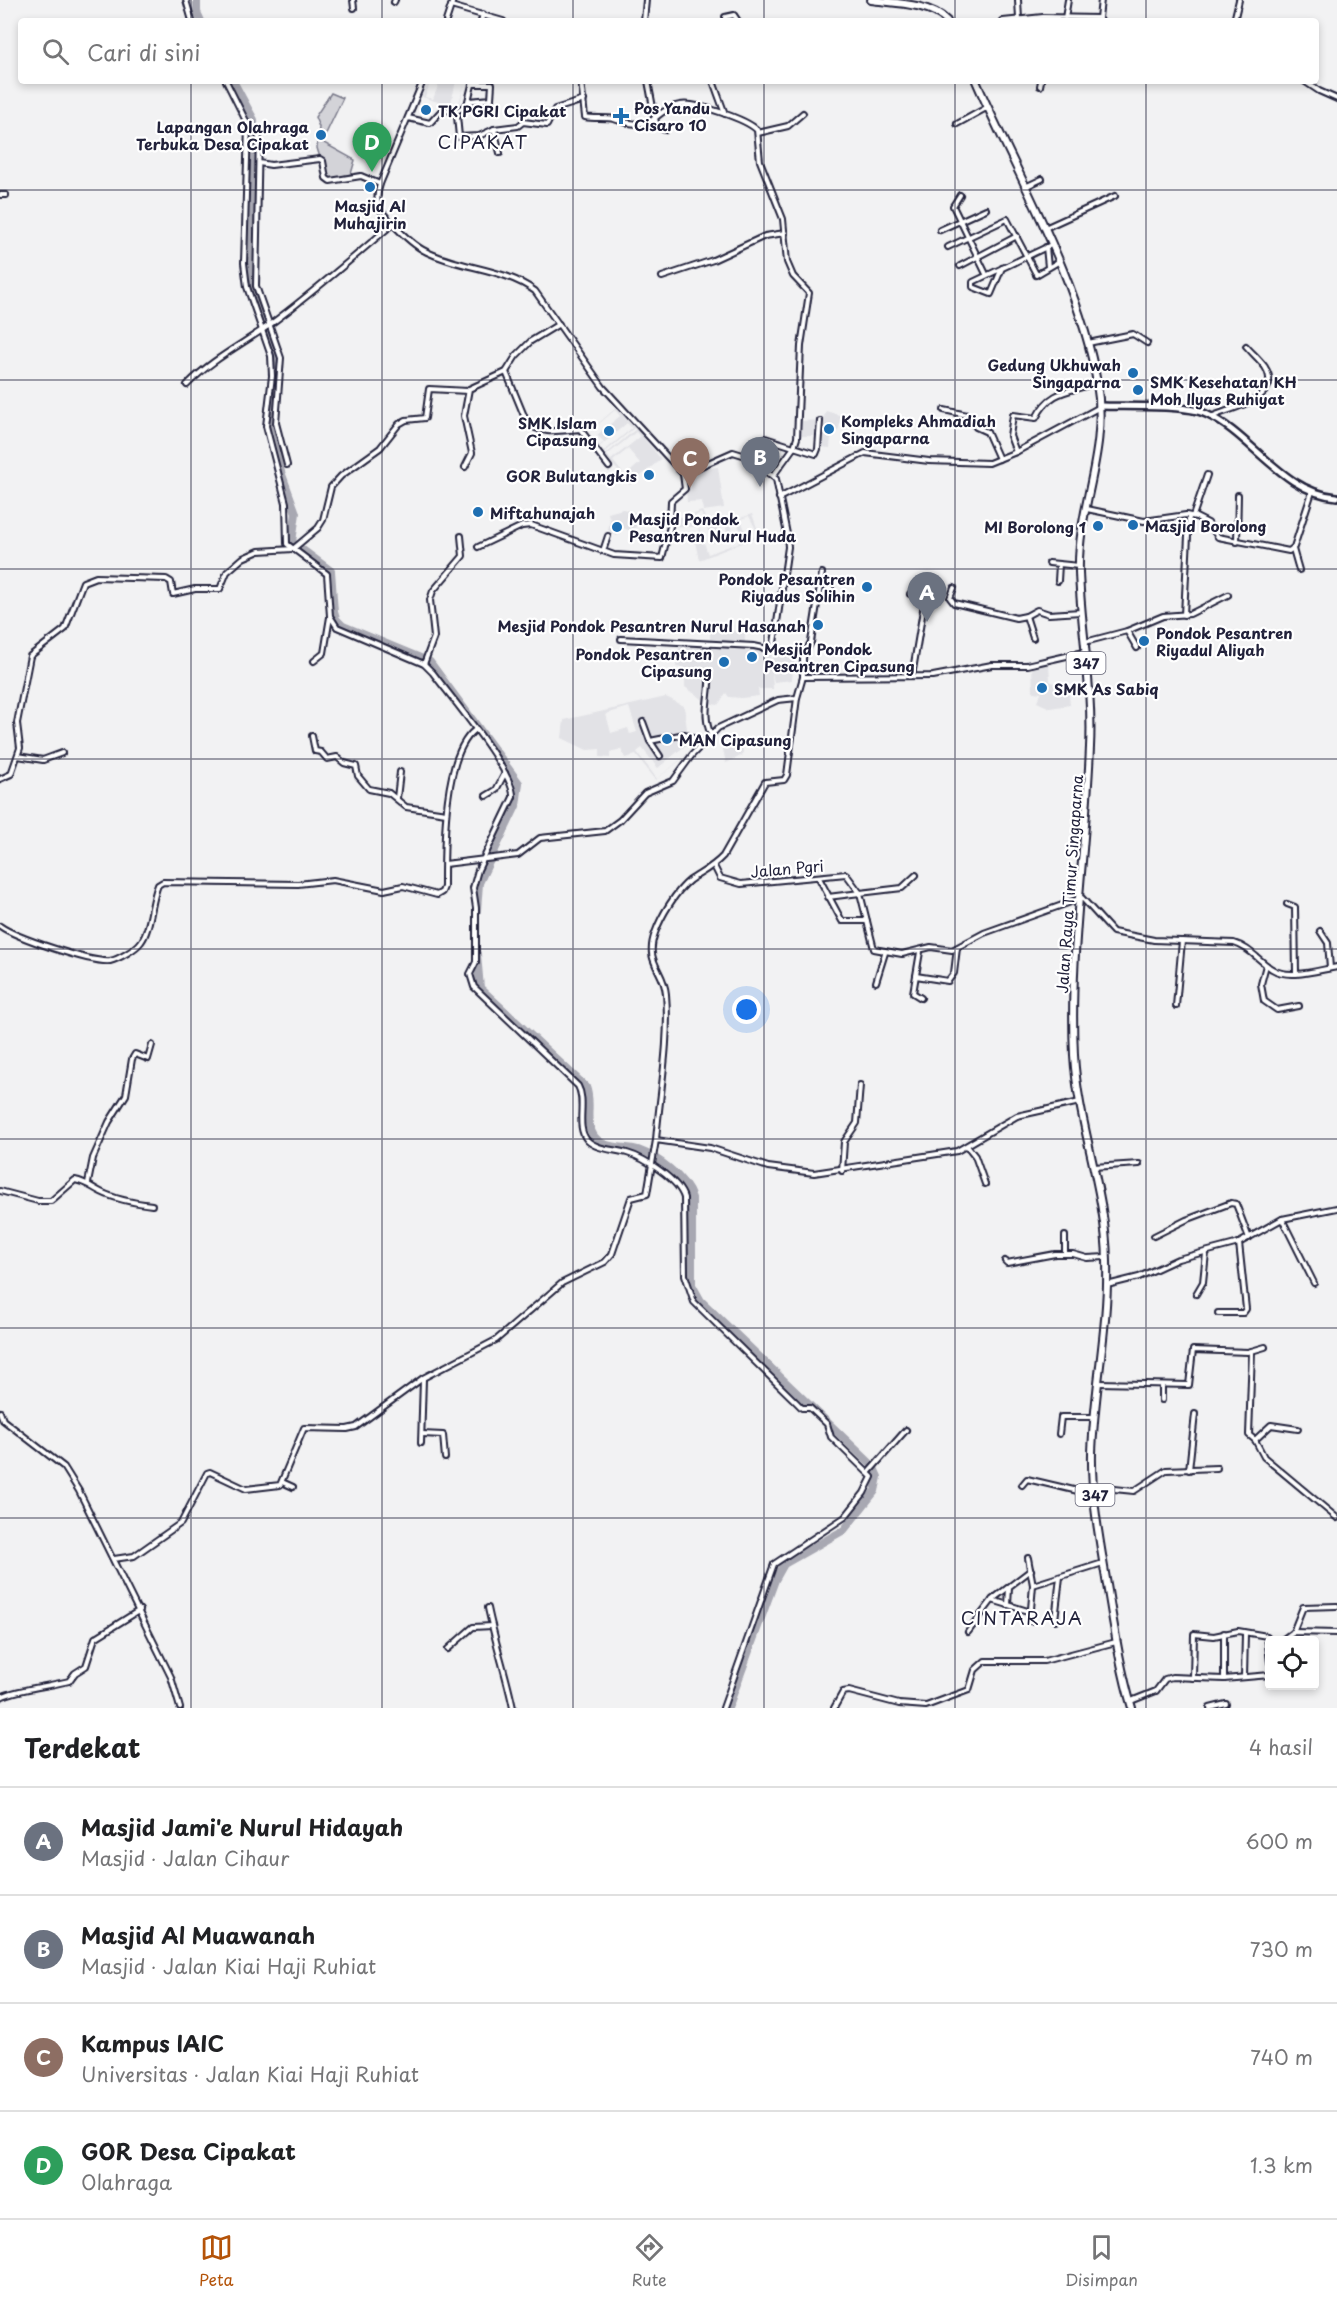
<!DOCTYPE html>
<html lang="id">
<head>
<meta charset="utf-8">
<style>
  :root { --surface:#fff; --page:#f2f2f2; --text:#202124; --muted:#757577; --line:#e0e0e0; --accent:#b45309 }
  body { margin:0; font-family:"Playpen Sans",sans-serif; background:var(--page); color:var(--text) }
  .controls { position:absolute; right:18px; bottom:18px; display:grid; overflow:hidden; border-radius:6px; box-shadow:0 3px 9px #0003 }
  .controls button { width:54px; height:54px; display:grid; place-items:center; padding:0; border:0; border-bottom:2px solid var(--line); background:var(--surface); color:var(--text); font:30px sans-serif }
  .you { position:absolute; left:747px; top:1010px; width:21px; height:21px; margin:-15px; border:4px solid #fff; border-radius:50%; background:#1a73e8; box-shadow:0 0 0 9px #1a73e833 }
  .badge { display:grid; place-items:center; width:39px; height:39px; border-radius:50%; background:var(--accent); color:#fff; font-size:20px; font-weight:700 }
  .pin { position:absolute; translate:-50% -50px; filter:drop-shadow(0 2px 3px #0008) }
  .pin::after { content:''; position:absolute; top:32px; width:21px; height:18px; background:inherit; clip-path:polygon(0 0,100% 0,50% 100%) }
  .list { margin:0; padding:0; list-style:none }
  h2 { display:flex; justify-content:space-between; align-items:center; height:78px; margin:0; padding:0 24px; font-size:26px }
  h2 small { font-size:20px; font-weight:400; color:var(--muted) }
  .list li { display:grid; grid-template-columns:39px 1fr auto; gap:18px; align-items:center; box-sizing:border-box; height:108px; padding:0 24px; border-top:2px solid var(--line) }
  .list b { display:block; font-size:22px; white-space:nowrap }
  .list p { margin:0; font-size:20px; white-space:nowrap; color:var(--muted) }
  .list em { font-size:20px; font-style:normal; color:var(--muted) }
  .icon { flex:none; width:33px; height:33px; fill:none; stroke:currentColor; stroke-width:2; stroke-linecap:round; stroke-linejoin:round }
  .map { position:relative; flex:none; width:1337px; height:1708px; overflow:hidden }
  .search { position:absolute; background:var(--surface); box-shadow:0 3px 9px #0003; left:18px; right:18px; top:18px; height:66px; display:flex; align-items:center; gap:15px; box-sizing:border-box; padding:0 21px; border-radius:6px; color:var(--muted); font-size:22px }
  .sheet { height:510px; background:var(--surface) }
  nav { display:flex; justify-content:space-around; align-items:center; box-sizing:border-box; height:84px; border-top:2px solid var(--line); background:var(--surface); font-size:16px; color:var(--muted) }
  nav a { display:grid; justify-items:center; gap:3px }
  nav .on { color:var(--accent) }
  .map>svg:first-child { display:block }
  .built { fill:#e2e2e6; fill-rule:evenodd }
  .green { fill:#d3d3d8; stroke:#7a7a8a; stroke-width:1.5 }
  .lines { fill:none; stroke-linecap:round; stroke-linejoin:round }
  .river { stroke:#a8a8b2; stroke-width:8 }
  .street-casing { stroke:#22223b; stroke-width:8 }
  .secondary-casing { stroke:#22223b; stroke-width:10 }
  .primary-casing { stroke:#22223b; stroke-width:10 }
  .street { stroke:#fff; stroke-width:4 }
  .secondary { stroke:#fff; stroke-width:5 }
  .primary { stroke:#fff; stroke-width:6 }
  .grid { fill:none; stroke:#22223b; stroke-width:1.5; stroke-opacity:0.55 }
  .poi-dot { fill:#1f6fb2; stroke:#fff; stroke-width:2 }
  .labels { text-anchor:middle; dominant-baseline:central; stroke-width:4.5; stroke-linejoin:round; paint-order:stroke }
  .shield { fill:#fff; stroke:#646476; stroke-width:1.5 }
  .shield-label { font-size:14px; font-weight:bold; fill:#22223b }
  .poi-label { font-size:15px; font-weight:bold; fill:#22223b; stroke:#fff; text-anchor:start }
  .street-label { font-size:15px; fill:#22223b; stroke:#fff }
  .quarter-label { font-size:18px; letter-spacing:1.5px; fill:#22223b; stroke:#fff }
</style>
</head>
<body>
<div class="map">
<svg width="1337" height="1708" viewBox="0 0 1337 1708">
  <rect width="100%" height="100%" fill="#f2f2f3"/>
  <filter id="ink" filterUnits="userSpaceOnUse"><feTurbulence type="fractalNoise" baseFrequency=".0167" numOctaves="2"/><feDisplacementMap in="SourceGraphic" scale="12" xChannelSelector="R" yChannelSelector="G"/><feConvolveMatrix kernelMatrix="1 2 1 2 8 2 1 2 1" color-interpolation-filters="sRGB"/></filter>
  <g filter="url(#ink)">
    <g class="built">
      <path d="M428,81H431L425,97L433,99L440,81H456L450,108L457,110L465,81L458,111L437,106L438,102L422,97Z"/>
      <path d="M616,408L634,428L603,454L586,434ZM615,410L620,416L597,435L604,442L599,446L588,433ZM627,423L632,428L603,452L599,447Z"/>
      <path d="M826,411L842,416L838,431L834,430L831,437L830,448L820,447V436H800V421L823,420Z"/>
      <path d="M636,429L661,459L630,485L605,455ZM636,432L640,437L611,460L607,455ZM628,449L640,463L625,476L613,461Z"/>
      <path d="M718,467L724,508L703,511L702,501L687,502L685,478L702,469Z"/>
      <path d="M623,509L640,514L634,532L623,528L617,536L608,530L610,520L608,513Z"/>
      <path d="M702,511L710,529L752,514L760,536L699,560L694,537L700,534L698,527L673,526L674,517H694V514ZM701,513L713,543L721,540L717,529L725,526L729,537L733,535L730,523L737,521L741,532L745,531L741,519L749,516L759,535L708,554L695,516Z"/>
      <path d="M724,623V631H745V646L772,650L771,665L775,652L795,654L792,680L774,682L772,672L773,689H758L759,696L741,698L729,697L726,693L718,705L708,703L685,687V668L676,667L679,646L710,645V624Z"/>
      <path d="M1049,664L1050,681L1057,685L1055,694H1069L1070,705L1050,708L1037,702L1041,693L1033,692L1032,666Z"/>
      <path d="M666,697L684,706L687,729L698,746L656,780L636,755L625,758L621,749L610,752V758L600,757V749L587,750L562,738L564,720ZM629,707L637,732L630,734L628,728L611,733L606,714ZM692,740L697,746L657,779L637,752L642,748L658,768Z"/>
      <path d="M734,737L743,749V755L726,763L722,745L729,744L728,739Z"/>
    </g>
    <path class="green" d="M331,93L343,98L322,142L355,160L351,174L327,180L317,148L319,127L315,117Z"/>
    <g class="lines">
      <g class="river">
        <path d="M197,0V12L201,21"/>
        <path d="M233,81L254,120L251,289L277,360L270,424L280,469L296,513L292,542L331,571L334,612L336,619L343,626L430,662L519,783L516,806L479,883L477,911"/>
        <path d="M477,954L480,988L586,1087C593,1104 583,1121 594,1136C604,1150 624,1146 638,1150C658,1157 685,1177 692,1198V1285L701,1301L873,1466L878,1477L875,1491L844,1530L784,1564L775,1580L728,1708"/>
      </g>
      <defs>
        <g id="street">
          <path d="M186,0L192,21"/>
          <path d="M353,0L354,8"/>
          <path d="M1018,0L1019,19"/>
          <path d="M394,2L395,0"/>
          <path d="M451,6L503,21"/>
          <path d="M1065,18L1068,0"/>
          <path d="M1099,18L1101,0"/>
          <path d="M446,21L453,0"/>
          <path d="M481,21L483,14"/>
          <path d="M644,21L646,0"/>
          <path d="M725,21V17L734,15L738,21"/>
          <path d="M1003,21L1043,17L1099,18L1101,21"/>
          <path d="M1234,21L1239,0"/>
          <path d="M226,81L248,125L244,263L247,287L271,356L272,376L266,426L286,503L287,544L327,574L330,616L337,627L424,664L433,673C450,696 515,773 513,797L478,870L473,888L476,908V962L470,974L474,987L578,1086C587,1102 575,1126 587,1140C597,1150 614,1149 627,1153C645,1158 679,1180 684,1198L685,1275L694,1302L797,1403L802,1408H810L827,1424L831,1437L872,1477L864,1493L845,1517L774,1564L723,1708"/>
          <path d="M423,81L380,184C374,203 378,209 392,223C402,234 414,246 427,252C462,269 504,268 535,291L603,387L683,474L733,452L746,456L776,479L787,534L788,547L773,650L799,654L803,657V677L797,698L787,775L784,780L765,782L723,856C713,867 702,872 690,880C676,891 661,916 655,933C644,963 664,969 666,994C670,1041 660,1092 656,1140"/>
          <path d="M581,81L585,117C594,119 605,117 614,119C626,123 644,128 655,118L657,127L665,130"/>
          <path d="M648,81L655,118C662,112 671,106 680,105C696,102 746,119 757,130L760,161L783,219L787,262L793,276L809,293L801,346L797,438L794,447L773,476"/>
          <path d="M713,81L725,114"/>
          <path d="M1304,81L1319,91L1337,99"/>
          <path d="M1040,86L1041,81"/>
          <path d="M469,101L491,99L492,84H473"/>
          <path d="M455,112L467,105L473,81"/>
          <path d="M408,118L430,123L441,111L451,110L457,116L459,137L479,136L494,129L518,126L523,122L547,125L555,109L584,100"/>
          <path d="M957,124L988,107"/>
          <path d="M494,129L500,153"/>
          <path d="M259,133L256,286L281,358L276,423L287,465"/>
          <path d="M758,133L788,126L803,113"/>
          <path d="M259,163L271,165L320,159L323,161L326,178L330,181L361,176L380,184"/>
          <path d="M1025,187L1042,179"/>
          <path d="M0,195H6"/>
          <path d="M960,195L953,206L986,274"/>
          <path d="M1045,228L1115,196"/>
          <path d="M940,230L986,209"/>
          <path d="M948,247L1007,219L1035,272"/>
          <path d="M1046,247L1048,267"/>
          <path d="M960,266L1017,236"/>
          <path d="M1002,268L991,294L973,287V282L1051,245"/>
          <path d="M1036,275L1058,262"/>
          <path d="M662,277L713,260L765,236L785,233"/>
          <path d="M1088,343L1133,334L1147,343"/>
          <path d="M506,372L527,423C543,436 562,430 580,429L609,467"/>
          <path d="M187,385C211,360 241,345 268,326C312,294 352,258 393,224"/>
          <path d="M944,410L967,415L976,427L987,432L999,459"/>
          <path d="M1211,417C1229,408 1285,399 1265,367C1260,360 1252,353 1246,346"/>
          <path d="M765,438L816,454L818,449L820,421"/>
          <path d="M1016,452L1010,436L1013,415L1036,418C1050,390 1068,392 1097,383"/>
          <path d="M465,467L472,453L464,416L469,389L506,372L516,356L531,341L559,324"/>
          <path d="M779,498L865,453L929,461L989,463L1016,452L1100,407"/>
          <path d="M1087,509L1144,521L1186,515L1196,517L1208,523L1218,537L1289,551L1294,547L1312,492"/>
          <path d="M1193,516L1207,475"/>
          <path d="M1237,542L1238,495"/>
          <path d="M478,547L522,526L531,525L614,555L662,558L670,526L671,501L685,489L683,474"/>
          <path d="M1293,549L1299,570"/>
          <path d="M603,551L608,536"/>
          <path d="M1049,563L1079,566"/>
          <path d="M1058,581L1059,564"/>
          <path d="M821,585L831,589"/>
          <path d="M954,588L950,598L954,603L1016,618L1026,616L1037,610L1049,614L1081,612"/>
          <path d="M910,594L925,598L912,676"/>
          <path d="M1184,615L1189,516"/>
          <path d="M1026,616L1033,638"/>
          <path d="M1127,631L1137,648"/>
          <path d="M621,639L754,646L773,650"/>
          <path d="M1085,642L1127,631L1163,616L1190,614L1228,595"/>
          <path d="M803,657L811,642L822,573"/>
          <path d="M314,661L324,653L330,617"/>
          <path d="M424,664L434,637L430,600L433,591L463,556L461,536"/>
          <path d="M709,672C711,695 701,713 711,735"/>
          <path d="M803,677L933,676L992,665H1027L1084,652"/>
          <path d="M643,722L650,741L685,734L703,743"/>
          <path d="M312,736L315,751L321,752L327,759L337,757L344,763L356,766L358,776L369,789L389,793L406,807L446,813"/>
          <path d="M650,741L660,756"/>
          <path d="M18,756L43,760L62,753"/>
          <path d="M0,779L11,774L20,748L17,723L30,656L65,629L83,582L96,577L166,579L171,582L173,594L195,589H220L227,572L243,558L259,551L293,549L318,528L323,520L331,487L341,476L380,448L399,424L406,420L425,418L429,389L468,391"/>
          <path d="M486,796L496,790L505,773"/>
          <path d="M397,798L400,772"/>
          <path d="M445,864L518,855L540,838L605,831L620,820L645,793L673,781L692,755L718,728L778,700L797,698"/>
          <path d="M714,866L720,878L741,884L846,874L860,893L902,888L916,875"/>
          <path d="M819,878L842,921H867"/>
          <path d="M828,897L860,893L874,949L902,954L931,947L952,950L984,933L1082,898L1113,932L1154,940L1234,943C1249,947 1259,961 1272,969C1289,980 1318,970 1337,967"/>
          <path d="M1287,904L1295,907L1296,973"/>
          <path d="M0,926C15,937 91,963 110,961C119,959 136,949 141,942C151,929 151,902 158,885L163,882L298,884L333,880L384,890L403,886L437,895L442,892L444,887C444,848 443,754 475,730"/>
          <path d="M1320,931L1328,943L1330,968"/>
          <path d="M920,952L913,993L921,998"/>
          <path d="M1266,965L1261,984L1264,1001L1277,1010L1299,1006"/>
          <path d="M916,976L948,981L954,973L957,948"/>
          <path d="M876,982L885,953"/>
          <path d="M1176,1006L1182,941"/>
          <path d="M967,1146L975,1156L985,1184"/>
          <path d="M1093,1167L1139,1164"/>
          <path d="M842,1171L844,1142L857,1123L860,1085"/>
          <path d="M88,1183L93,1158L109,1122L126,1095L132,1059L135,1054L148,1059L152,1045"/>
          <path d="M0,1191L38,1201H51L75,1180C86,1182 91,1187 101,1192C117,1200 135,1203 152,1205"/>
          <path d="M1282,1219L1314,1283"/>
          <path d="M1065,1236V1254"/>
          <path d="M1154,1236L1186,1220L1231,1203L1236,1204L1249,1238"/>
          <path d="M1005,1261L1007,1263L1055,1254H1073L1087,1258L1106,1257"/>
          <path d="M1107,1285L1139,1277L1178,1259L1239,1243L1282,1219L1337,1208"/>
          <path d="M1196,1294L1203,1282L1206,1253"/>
          <path d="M1218,1313H1243L1246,1309L1239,1243"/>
          <path d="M1252,1351L1249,1435L1255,1440L1264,1457L1337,1518"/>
          <path d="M1099,1383L1189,1385L1193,1350L1248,1352L1265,1347"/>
          <path d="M1162,1386V1400"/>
          <path d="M0,1412L3,1420L64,1467L79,1491L171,1677L180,1708"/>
          <path d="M422,1434L443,1435L445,1458"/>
          <path d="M1059,1434L1061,1417H1095"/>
          <path d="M1255,1440L1271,1425L1298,1429"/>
          <path d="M421,1443L423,1379"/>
          <path d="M1189,1470L1195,1414"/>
          <path d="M869,1472L906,1430"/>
          <path d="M282,1482L293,1487"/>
          <path d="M1022,1485L1027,1479L1078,1491L1094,1487L1134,1491L1166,1470L1217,1468"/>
          <path d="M1028,1558L1033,1585"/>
          <path d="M114,1559L134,1556L181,1523L207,1473L210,1472L246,1489L280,1485L304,1428L347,1429L356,1427L423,1378L496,1340L562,1283L605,1262L612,1254L631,1198L647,1194L656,1140L710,1148L768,1167L814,1173L957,1151L1017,1116L1080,1102"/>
          <path d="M992,1600L1031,1612"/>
          <path d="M1008,1605L1009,1588"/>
          <path d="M488,1608C495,1642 506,1674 513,1708"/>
          <path d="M1055,1620L1060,1577"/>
          <path d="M1030,1621L1033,1585L1103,1563"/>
          <path d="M968,1632L993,1599L1031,1570"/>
          <path d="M1293,1632L1303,1607L1337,1606"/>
          <path d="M1224,1633V1679"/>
          <path d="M1282,1640L1293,1632L1337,1633"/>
          <path d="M448,1649L473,1627L492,1626"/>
          <path d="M1244,1677L1245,1634"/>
          <path d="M1193,1678L1194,1634L1214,1636L1238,1631L1267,1636L1270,1662"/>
          <path d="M0,1698C7,1691 55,1685 69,1681L75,1673L86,1666L95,1638L140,1610"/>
          <path d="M1131,1701L1156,1691L1165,1679L1172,1677L1224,1679L1270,1675"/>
          <path d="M834,1708L843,1692L849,1691L899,1704L926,1706L969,1690L975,1670L985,1661H1044L1116,1642"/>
          <path d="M1210,1708L1226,1704"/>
        </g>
        <path id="secondary" d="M1100,406C1126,407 1185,404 1206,414C1251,434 1283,493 1337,497"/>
        <g id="primary">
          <path d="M871,0C894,3 930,3 947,21"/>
          <path d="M976,81C1017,175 1080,281 1097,383C1109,452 1077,506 1079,572C1081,631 1093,689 1090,747C1086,850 1069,953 1074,1055C1078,1125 1106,1192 1107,1261C1109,1325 1094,1389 1092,1453C1091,1497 1100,1542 1107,1585C1114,1626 1120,1668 1132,1708"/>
        </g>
      </defs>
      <use href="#street" class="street-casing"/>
      <use href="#secondary" class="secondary-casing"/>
      <use href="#primary" class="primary-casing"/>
      <use href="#street" class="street"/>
      <use href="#secondary" class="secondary"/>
      <use href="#primary" class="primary"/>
    </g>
  </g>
  <path class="grid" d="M191,0V21M382,0V21M573,0V21M764,0V21M955,0V21M1146,0V21M191,81V1708M382,81V1708M573,81V1708M764,81V1708M955,81V1708M1146,81V1708M0,190H1337M0,380H1337M0,569H1337M0,759H1337M0,949H1337M0,1139H1337M0,1328H1337M0,1518H1337"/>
  <g class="poi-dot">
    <circle cx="426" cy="110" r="6"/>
    <path d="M618 107h6v6h6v6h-6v6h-6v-6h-6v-6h6z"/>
    <circle cx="321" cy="135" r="6"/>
    <circle cx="370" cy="187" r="6"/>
    <circle cx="1133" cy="373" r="6"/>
    <circle cx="1138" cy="390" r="6"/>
    <circle cx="829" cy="429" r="6"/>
    <circle cx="609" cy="431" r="6"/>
    <circle cx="649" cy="475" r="6"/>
    <circle cx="478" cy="512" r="6"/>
    <circle cx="1133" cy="525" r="6"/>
    <circle cx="1098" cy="526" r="6"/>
    <circle cx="617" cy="527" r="6"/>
    <circle cx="867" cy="587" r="6"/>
    <circle cx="818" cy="625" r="6"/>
    <circle cx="1144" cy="641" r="6"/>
    <circle cx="752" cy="657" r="6"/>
    <circle cx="724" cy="662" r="6"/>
    <circle cx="1042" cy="688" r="6"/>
    <circle cx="667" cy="739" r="6"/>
  </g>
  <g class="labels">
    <g class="shield">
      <rect x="1066.5" y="652" width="39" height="22" rx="4.5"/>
      <rect x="1075.5" y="1484" width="39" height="22" rx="4.5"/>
    </g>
    <g class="shield-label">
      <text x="1086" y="663">347</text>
      <text x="1095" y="1495">347</text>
    </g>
    <g class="poi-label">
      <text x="634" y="107">Pos Yandu<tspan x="634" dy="17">Cisaro 10</tspan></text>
      <text x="438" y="110">TK PGRI Cipakat</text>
      <text x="309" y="126" text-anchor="end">Lapangan Olahraga<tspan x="309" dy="17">Terbuka Desa Cipakat</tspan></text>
      <text x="370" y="205" text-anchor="middle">Masjid Al<tspan x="370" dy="17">Muhajirin</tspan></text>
      <text x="1121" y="364" text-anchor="end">Gedung Ukhuwah<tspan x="1121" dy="17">Singaparna</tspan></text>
      <text x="1150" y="381">SMK Kesehatan KH<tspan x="1150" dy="17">Moh Ilyas Ruhiyat</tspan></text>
      <text x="841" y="420">Kompleks Ahmadiah<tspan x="841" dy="17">Singaparna</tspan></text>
      <text x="597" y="422" text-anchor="end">SMK Islam<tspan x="597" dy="17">Cipasung</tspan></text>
      <text x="637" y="475" text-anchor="end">GOR Bulutangkis</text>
      <text x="490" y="512">Miftahunajah</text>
      <text x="629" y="518">Masjid Pondok<tspan x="629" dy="17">Pesantren Nurul Huda</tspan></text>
      <text x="1145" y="525">Masjid Borolong</text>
      <text x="1086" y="526" text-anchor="end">MI Borolong 1</text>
      <text x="855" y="578" text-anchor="end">Pondok Pesantren<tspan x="855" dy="17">Riyadus Solihin</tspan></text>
      <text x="806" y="625" text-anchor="end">Mesjid Pondok Pesantren Nurul Hasanah</text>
      <text x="1156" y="632">Pondok Pesantren<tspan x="1156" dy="17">Riyadul Aliyah</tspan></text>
      <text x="764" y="648">Mesjid Pondok<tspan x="764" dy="17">Pesantren Cipasung</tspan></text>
      <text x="712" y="653" text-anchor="end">Pondok Pesantren<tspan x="712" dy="17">Cipasung</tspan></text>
      <text x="1054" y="688">SMK As Sabiq</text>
      <text x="679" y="739">MAN Cipasung</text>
    </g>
    <g class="street-label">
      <text transform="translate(787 868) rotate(-5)">Jalan Pgri</text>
      <text transform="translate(1069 884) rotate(-86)">Jalan Raya Timur Singaparna</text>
    </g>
    <g class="quarter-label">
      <text x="483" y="141">CIPAKAT</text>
      <text x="1022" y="1617">CINTARAJA</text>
    </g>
  </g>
</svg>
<div class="controls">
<button><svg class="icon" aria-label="locate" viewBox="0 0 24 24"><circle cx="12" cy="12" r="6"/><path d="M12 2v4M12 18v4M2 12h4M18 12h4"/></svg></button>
</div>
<div class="you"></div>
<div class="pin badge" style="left:927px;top:622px;background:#6b7280">A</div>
<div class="pin badge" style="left:760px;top:487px;background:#6b7280">B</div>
<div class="pin badge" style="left:690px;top:488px;background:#8d6e63">C</div>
<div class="pin badge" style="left:372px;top:172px;background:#2e9e5b">D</div>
<div class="search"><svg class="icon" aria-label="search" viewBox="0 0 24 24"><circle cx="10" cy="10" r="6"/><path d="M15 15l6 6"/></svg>Cari di sini</div>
</div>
<section class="sheet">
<h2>Terdekat<small>4 hasil</small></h2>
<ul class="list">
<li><span class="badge" style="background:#6b7280">A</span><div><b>Masjid Jami'e Nurul Hidayah</b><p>Masjid · Jalan Cihaur</p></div><em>600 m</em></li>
<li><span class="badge" style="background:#6b7280">B</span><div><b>Masjid Al Muawanah</b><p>Masjid · Jalan Kiai Haji Ruhiat</p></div><em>730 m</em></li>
<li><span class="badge" style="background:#8d6e63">C</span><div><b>Kampus IAIC</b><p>Universitas · Jalan Kiai Haji Ruhiat</p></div><em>740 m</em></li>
<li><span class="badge" style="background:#2e9e5b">D</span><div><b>GOR Desa Cipakat</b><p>Olahraga</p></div><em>1.3 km</em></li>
</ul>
</section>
<nav>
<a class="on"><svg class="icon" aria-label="map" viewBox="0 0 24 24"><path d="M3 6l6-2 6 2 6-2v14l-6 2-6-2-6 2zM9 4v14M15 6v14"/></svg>Peta</a>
<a><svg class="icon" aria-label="directions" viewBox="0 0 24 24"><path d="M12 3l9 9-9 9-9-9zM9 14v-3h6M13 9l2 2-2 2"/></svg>Rute</a>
<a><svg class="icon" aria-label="saved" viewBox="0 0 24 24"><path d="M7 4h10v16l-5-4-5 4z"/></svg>Disimpan</a>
</nav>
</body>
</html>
